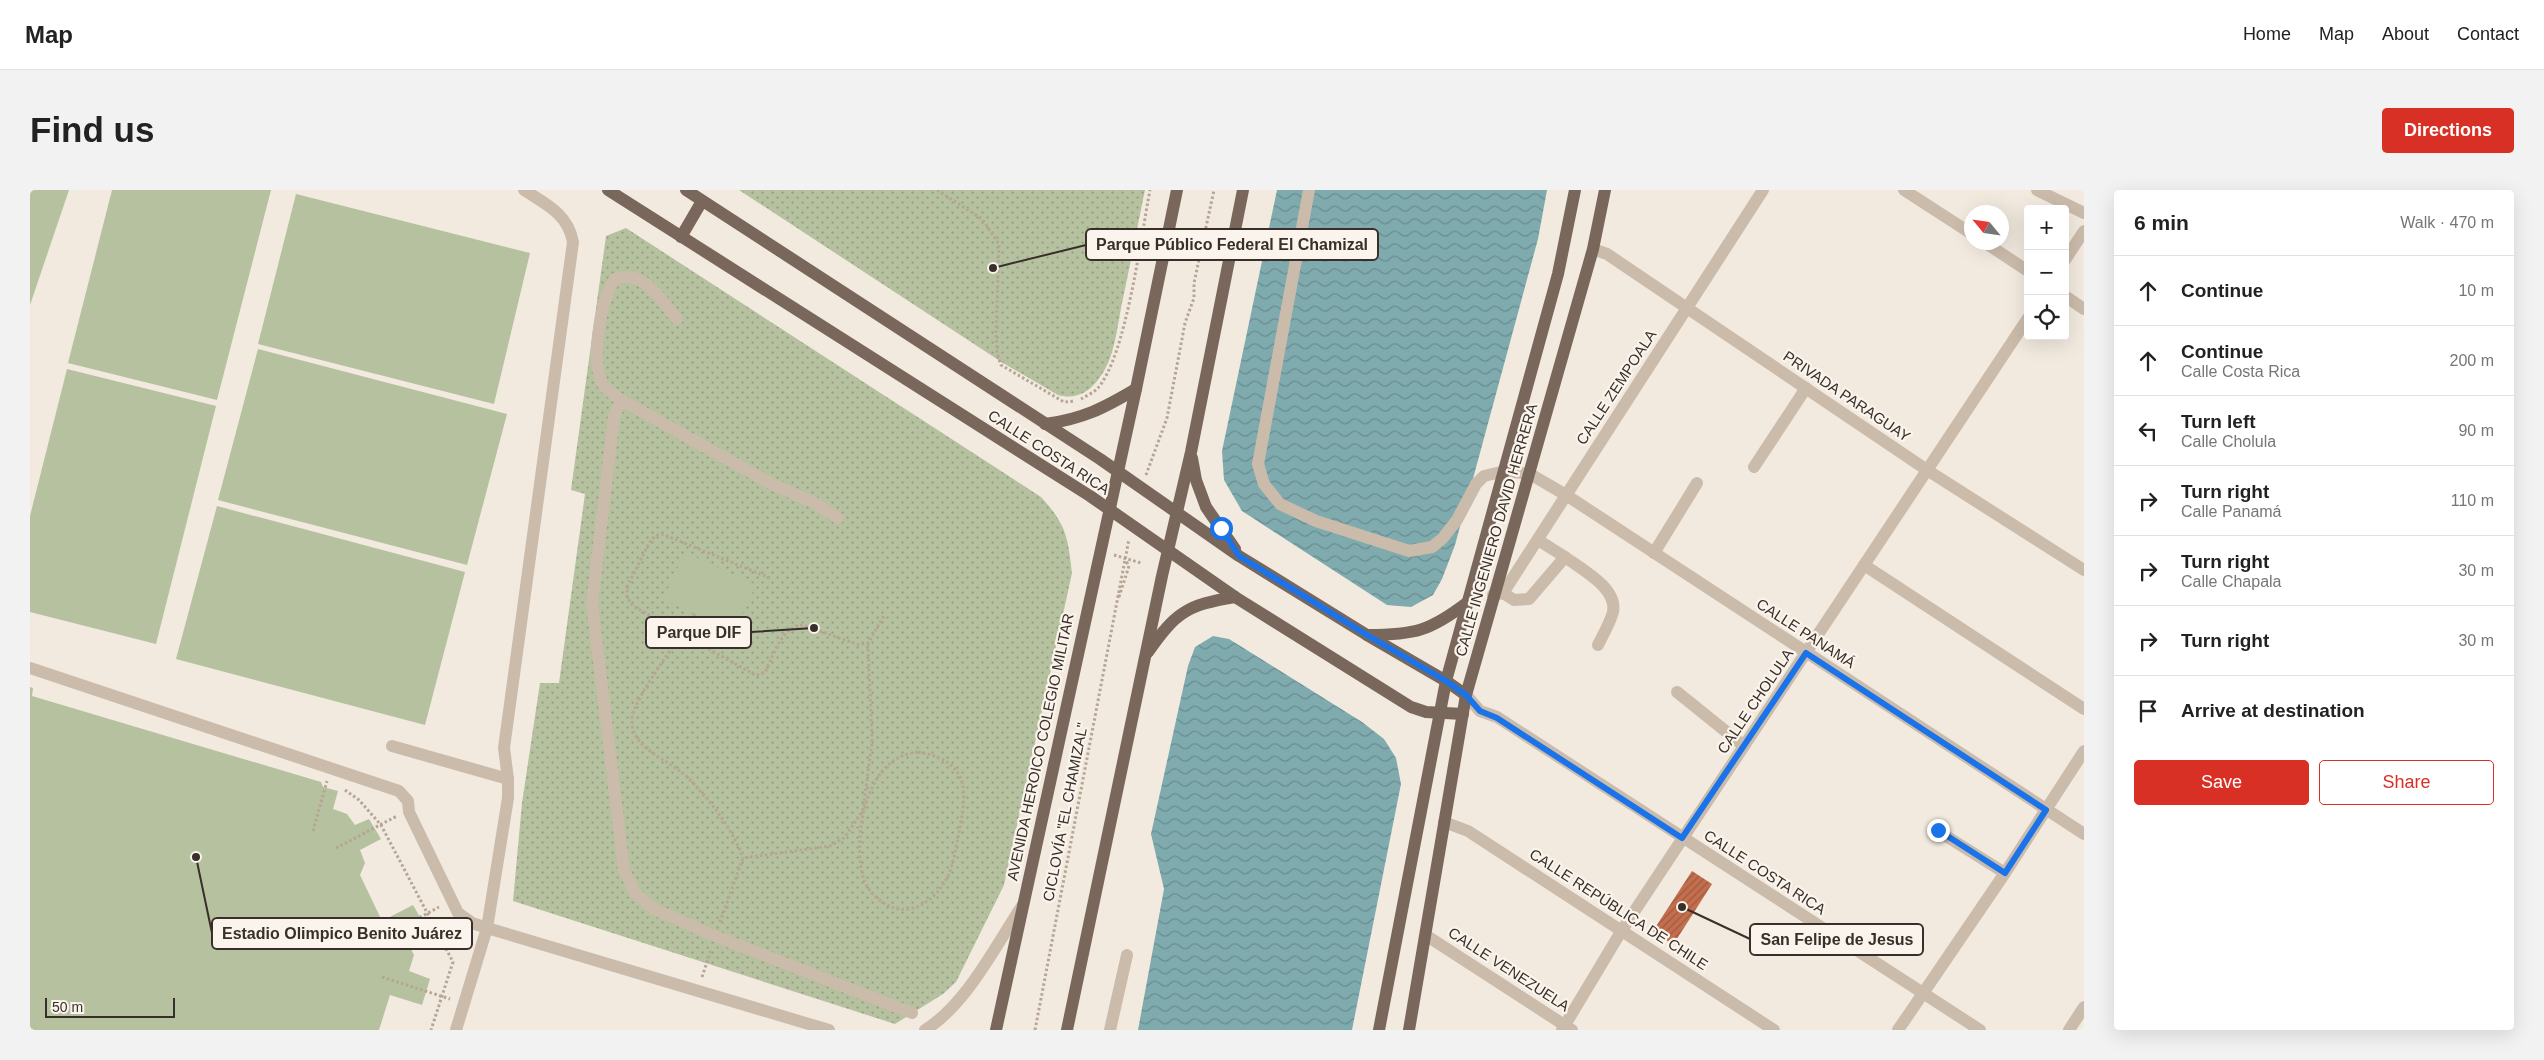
<!DOCTYPE html>
<html lang="en">
<head>
<meta charset="utf-8">
<style>
  :root { --surface:#fff; --page:#f2f2f2; --text:#222; --muted:#767676; --line:#e0e0e0; --accent:#d93025 }
  body { margin:0; font-family:Helvetica,sans-serif; background:var(--page); color:var(--text) }
  .controls { position:absolute; right:15px; top:15px; display:grid; overflow:hidden; border-radius:5px; box-shadow:0 5px 20px #0002 }
  .controls button { width:45px; height:45px; display:grid; place-items:center; padding:0; border:0; border-bottom:1px solid var(--line); background:var(--surface); color:var(--text); font:25px sans-serif }
  .compass { position:absolute; left:1934px; top:15px; width:45px; height:45px; border-radius:50%; background:var(--surface); box-shadow:0 5px 20px #0002; rotate:299deg }
  .scale { position:absolute; left:15px; bottom:12px; width:130px; box-sizing:border-box; padding-left:5px; border:2px solid #392f2a; border-top:0; font-size:14px; line-height:18px; white-space:nowrap; color:#392f2a; -webkit-text-stroke:4px #faf4ec; paint-order:stroke }
  .stop { position:absolute; width:15px; height:15px; margin:-11px; border:4px solid #1a73e8; border-radius:50%; background:#fff }
  .stop.end { background:#1a73e8; border-color:#fff; box-shadow:0 1px 5px #0008 }
  .list { margin:0; padding:0; list-style:none }
  h2 { display:flex; justify-content:space-between; align-items:center; height:65px; margin:0; padding:0 20px; font-size:21px }
  h2 small { font-size:16px; font-weight:400; color:var(--muted) }
  .list li { display:grid; grid-template-columns:32px 1fr auto; gap:15px; align-items:center; box-sizing:border-box; height:70px; padding:0 20px; border-top:1px solid var(--line) }
  .list b { display:block; font-size:19px; white-space:nowrap }
  .list p { margin:0; font-size:16px; white-space:nowrap; color:var(--muted) }
  .list em { font-size:16px; font-style:normal; color:var(--muted) }
  .actions { display:flex; gap:10px; padding:15px 20px }
  .actions a { flex:1; padding:11px 0; border:1px solid var(--accent); border-radius:5px; text-align:center; font-size:18px; color:var(--accent) }
  .actions .main { background:var(--accent); color:#fff }
  .icon { flex:none; width:28px; height:28px; fill:none; stroke:currentColor; stroke-width:2; stroke-linecap:round; stroke-linejoin:round }
  .map { position:relative; flex:none; width:2054px; height:840px; overflow:hidden; border-radius:5px }
  header { display:flex; align-items:center; gap:30px; box-sizing:border-box; height:70px; padding:0 25px; background:var(--surface); border-bottom:1px solid var(--line) }
  header strong { font-size:24px }
  nav { display:flex; gap:28px; margin-inline-start:auto; font-size:18px }
  .intro { display:flex; align-items:center; justify-content:space-between; box-sizing:border-box; height:120px; padding:0 30px }
  h1 { margin:0; font-size:35px }
  .button { padding:12px 22px; border-radius:5px; background:var(--accent); color:#fff; font-size:18px; font-weight:700 }
  main { display:flex; gap:30px; padding:0 30px }
  aside { flex:1; background:var(--surface); border-radius:5px; box-shadow:0 5px 20px #0002 }
  .map>svg:first-child { display:block }
  .park { fill:url(#park-dots) }
  .pitch { fill:#b5c19f }
  .water { fill:url(#water-waves) }
  .building { fill:url(#building-hatch) }
  .lines { fill:none; stroke-linecap:round; stroke-linejoin:round }
  .path { stroke:#b6a595; stroke-width:3; stroke-dasharray:2.5 2.5; stroke-linecap:butt }
  .minor { stroke:#cbbbab; stroke-width:12 }
  .major { stroke:#7a675c; stroke-width:12 }
  .route { stroke:#1a73e8; stroke-width:6 }
  .labels { text-anchor:middle; dominant-baseline:central; stroke-width:4.5; stroke-linejoin:round; paint-order:stroke }
  .street-label { font-size:15px; fill:#392f2a; stroke:#faf4ec }
  .leader { fill:none; stroke:#392f2a; stroke-width:2 }
  .callout-dot { fill:#392f2a; stroke:#faf4ec; stroke-width:2 }
  .callout { fill:#faf4ec; stroke:#392f2a; stroke-width:2 }
  .callout-label { font-size:16px; text-anchor:middle; font-weight:bold; fill:#392f2a }
</style>
</head>
<body>
<header>
<strong>Map</strong>
<nav><a>Home</a><a>Map</a><a>About</a><a>Contact</a></nav>
</header>
<div class="intro"><h1>Find us</h1><a class="button">Directions</a></div>
<main>
<div class="map">
<svg width="2054" height="840" viewBox="0 0 2054 840">
  <defs>
    <pattern id="park-dots" width="8" height="8" patternUnits="userSpaceOnUse" patternTransform="scale(1.25)"><rect width="8" height="8" fill="#b5c19f"/><path d="M2 2h.1M6 6h.1" fill="none" stroke="#949d82" stroke-width="1.8" stroke-linecap="round"/></pattern>
    <pattern id="water-waves" width="16" height="10" patternUnits="userSpaceOnUse" patternTransform="scale(1.25)"><rect width="16" height="10" fill="#7fabaf"/><path d="M0 5q4-4 8 0t8 0" fill="none" stroke="#698c8f"/></pattern>
    <pattern id="building-hatch" width="6" height="6" patternUnits="userSpaceOnUse" patternTransform="scale(1.25)"><rect width="6" height="6" fill="#c36e4d"/><path d="M-1 1l2-2M0 6l6-6M5 7l2-2" fill="none" stroke="#9f5b40"/></pattern>
  </defs>
  <rect width="100%" height="100%" fill="#f2eadf"/>
  <g class="park">
    <path d="M709,0H1115C1107,38 1100,76 1092,113C1087,137 1085,167 1070,187C1060,202 1046,210 1028,205L973,173Z"/>
    <path d="M596,38L1011,307C1036,334 1038,347 1042,383L974,695L926,792L913,804L865,834L483,711L492,613L510,493H529L555,304L541,300L576,46Z"/>
  </g>
  <g class="pitch">
    <path d="M0,0H39L0,115Z"/>
    <path d="M82,0H241L187,210L38,173Z"/>
    <path d="M266,4L500,63L464,214L228,154Z"/>
    <path d="M228,159L477,224L437,375L188,310Z"/>
    <path d="M37,179L186,216L126,454L0,422V326Z"/>
    <path d="M187,316L435,382L395,535L146,469Z"/>
    <path d="M655,362L726,395L704,442L633,409Z"/>
    <path d="M0,497L3,498L2,506L291,592L293,597L308,601L303,619L317,624L325,635L339,629L351,649L330,660L335,673L330,685L352,731L383,715L397,739L377,751L384,765L379,781L400,789L392,815L360,805L349,840H0Z"/>
  </g>
  <g class="water">
    <path d="M1247,0H1517L1508,49L1425,355L1412,389L1403,405L1381,417L1357,415L1212,321L1194,290L1192,261Z"/>
    <path d="M1183,446L1199,449L1332,532L1354,549L1366,568L1371,594L1322,840H1108L1134,699L1121,644L1158,476L1165,457Z"/>
  </g>
  <path class="building" d="M1662,681L1682,694L1643,755L1623,741Z"/>
  <g class="lines">
    <g class="path">
      <path d="M907,0L952,29L969,54L966,143L967,163L971,175L1034,212L1045,211"/>
      <path d="M1051,209C1056,206 1063,203 1067,199C1096,168 1111,46 1120,0"/>
      <path d="M1116,285L1137,228L1155,133L1164,108V93L1184,0"/>
      <path d="M1084,365L1111,373"/>
      <path d="M740,388L632,344L625,346L619,353L597,397V407L603,416L725,485H730L735,482C744,465 752,435 773,435L829,455L838,453L855,424"/>
      <path d="M1089,407L1099,376L1095,369"/>
      <path d="M665,424C651,447 605,506 602,528C599,556 634,568 651,582C658,587 664,594 670,601C685,616 707,648 713,668"/>
      <path d="M888,562C904,565 921,570 929,585C938,601 932,626 929,642C926,656 924,673 918,686C907,709 882,728 857,715C847,709 838,701 834,690C823,655 832,585 870,567C875,564 882,563 888,562Z"/>
      <path d="M315,600L329,610L351,635L423,772L401,840"/>
      <path d="M283,641L297,591"/>
      <path d="M306,658L367,626"/>
      <path d="M690,732L713,668L800,656L815,647L833,620L842,552L838,453"/>
      <path d="M350,749L409,717"/>
      <path d="M352,787L420,809"/>
      <path d="M672,787L681,760"/>
      <path d="M1005,840L1099,349"/>
    </g>
    <g class="minor">
      <path d="M494,0C516,14 538,24 543,52L474,558L478,589V608L457,738L799,840"/>
      <path d="M1279,0L1228,274L1234,294L1250,314L1286,331L1379,361L1402,357L1412,349L1427,330L1446,294L1454,286L1475,281L1500,284L1536,305L2054,644"/>
      <path d="M1874,0L1942,44"/>
      <path d="M2007,0L2054,23"/>
      <path d="M1954,52L1998,81"/>
      <path d="M1563,59L1577,64L1897,280L2054,380"/>
      <path d="M2035,70L2054,41"/>
      <path d="M2035,106L2054,119"/>
      <path d="M647,129C632,111 613,78 585,89C571,108 562,165 570,187C573,198 582,203 591,210L742,294L783,312L808,328"/>
      <path d="M591,210L584,226L562,414L594,680L605,703L624,719L685,746L882,823"/>
      <path d="M1724,277L1776,198"/>
      <path d="M1624,363L1667,293"/>
      <path d="M1535,367C1551,379 1588,398 1583,422C1580,433 1573,445 1568,455"/>
      <path d="M1834,375L2054,519"/>
      <path d="M1473,403L1484,410L1499,409L1535,367L1508,350"/>
      <path d="M1463,405L1473,403L1733,0"/>
      <path d="M0,478L369,601L378,611L379,622L428,723L442,733L457,738L426,840"/>
      <path d="M1647,502L1714,556"/>
      <path d="M1436,505L1450,521L1467,527L1950,840"/>
      <path d="M362,556L478,589"/>
      <path d="M1414,632L1438,641L1744,840"/>
      <path d="M1908,641L1975,683"/>
      <path d="M1397,746L1542,840"/>
      <path d="M895,840C936,815 966,755 992,716"/>
      <path d="M1080,840L1097,765"/>
      <path d="M1532,840L1592,740L1643,663L1998,128"/>
      <path d="M1868,840L1975,683L2054,561"/>
      <path d="M2039,840L2054,817"/>
    </g>
    <g class="major">
      <path d="M578,0L1060,306L1205,407L1381,517L1396,522L1433,524"/>
      <path d="M656,0L1070,269L1209,366L1337,445L1416,491L1436,505"/>
      <path d="M651,47L672,11"/>
      <path d="M1015,234C1053,229 1074,218 1106,199"/>
      <path d="M1162,268L1166,290L1176,317L1205,359"/>
      <path d="M1337,445C1385,445 1400,441 1438,412"/>
      <path d="M1118,462C1146,422 1157,415 1205,407"/>
      <path d="M966,840L1106,199L1147,0"/>
      <path d="M1037,840L1132,386L1161,262L1213,0"/>
      <path d="M1349,840L1416,491L1528,84L1545,0"/>
      <path d="M1379,840L1436,505L1563,59L1575,0"/>
    </g>
  </g>
  <g class="lines">
    <path class="route" d="M1191,338L1209,366L1337,445L1416,491L1436,505L1450,521L1467,528L1652,648L1776,463L2016,620L1975,683L1908,640"/>
  </g>
  <g class="labels">
    <g class="street-label">
      <text transform="translate(1586 197) rotate(-57)">CALLE ZEMPOALA</text>
      <text transform="translate(1817 206) rotate(34)">PRIVADA PARAGUAY</text>
      <text transform="translate(1019 262) rotate(33)">CALLE COSTA RICA</text>
      <text transform="translate(1466 340) rotate(-74)">CALLE INGENIERO DAVID HERRERA</text>
      <text transform="translate(1776 443) rotate(33)">CALLE PANAMÁ</text>
      <text transform="translate(1725 511) rotate(-56)">CALLE CHOLULA</text>
      <text transform="translate(1010 557) rotate(-78)">AVENIDA HEROICO COLEGIO MILITAR</text>
      <text transform="translate(1035 622) rotate(-79)">CICLOVÍA "EL CHAMIZAL"</text>
      <text transform="translate(1735 682) rotate(33)">CALLE COSTA RICA</text>
      <text transform="translate(1589 719) rotate(33)">CALLE REPÚBLICA DE CHILE</text>
      <text transform="translate(1479 779) rotate(33)">CALLE VENEZUELA</text>
    </g>
  </g>
  <path class="leader" d="M963 78L1056 55M784 438L721 442M166 667L182 743M1652 717L1720 749"/>
  <g class="callout-dot">
    <circle cx="963" cy="78" r="5"/>
    <circle cx="784" cy="438" r="5"/>
    <circle cx="166" cy="667" r="5"/>
    <circle cx="1652" cy="717" r="5"/>
  </g>
  <g class="callout">
    <rect x="1056" y="39" width="292" height="31" rx="5"/>
    <rect x="616" y="427" width="105" height="31" rx="5"/>
    <rect x="182" y="728" width="260" height="31" rx="5"/>
    <rect x="1720" y="734" width="173" height="31" rx="5"/>
  </g>
  <g class="callout-label">
    <text x="1202" y="60">Parque Público Federal El Chamizal</text>
    <text x="669" y="448">Parque DIF</text>
    <text x="312" y="749">Estadio Olimpico Benito Juárez</text>
    <text x="1807" y="755">San Felipe de Jesus</text>
  </g>
</svg>
<div class="controls">
<button>+</button>
<button>−</button>
<button><svg class="icon" aria-label="locate" viewBox="0 0 24 24"><circle cx="12" cy="12" r="6"/><path d="M12 2v4M12 18v4M2 12h4M18 12h4"/></svg></button>
</div>
<svg class="compass" viewBox="-18 -18 36 36"><path d="M0-13l5 13h-10z" fill="#e53935"/><path d="M0 13l5-13h-10z" fill="#767676"/></svg>
<div class="scale">50 m</div>
<div class="stop" style="left:1191px;top:338px"></div>
<div class="stop end" style="left:1908px;top:640px"></div>
</div>
<aside>
<h2>6 min<small>Walk · 470 m</small></h2>
<ul class="list">
<li><svg class="icon" aria-label="ahead" viewBox="0 0 24 24"><path d="M12 20V5M6 11l6-6 6 6"/></svg><div><b>Continue</b></div><em>10 m</em></li>
<li><svg class="icon" aria-label="ahead" viewBox="0 0 24 24"><path d="M12 20V5M6 11l6-6 6 6"/></svg><div><b>Continue</b><p>Calle Costa Rica</p></div><em>200 m</em></li>
<li><svg class="icon" aria-label="left" viewBox="0 0 24 24"><path d="M17 20v-9H6M10 6l-5 5 5 5"/></svg><div><b>Turn left</b><p>Calle Cholula</p></div><em>90 m</em></li>
<li><svg class="icon" aria-label="right" viewBox="0 0 24 24"><path d="M7 20v-9h11M14 6l5 5-5 5"/></svg><div><b>Turn right</b><p>Calle Panamá</p></div><em>110 m</em></li>
<li><svg class="icon" aria-label="right" viewBox="0 0 24 24"><path d="M7 20v-9h11M14 6l5 5-5 5"/></svg><div><b>Turn right</b><p>Calle Chapala</p></div><em>30 m</em></li>
<li><svg class="icon" aria-label="right" viewBox="0 0 24 24"><path d="M7 20v-9h11M14 6l5 5-5 5"/></svg><div><b>Turn right</b></div><em>30 m</em></li>
<li><svg class="icon" aria-label="arrive" viewBox="0 0 24 24"><path d="M6 21V4h12l-3 4 3 4H6"/></svg><div><b>Arrive at destination</b></div></li>
</ul>
<div class="actions"><a class="main">Save</a><a>Share</a></div>
</aside>
</main>
</body>
</html>
